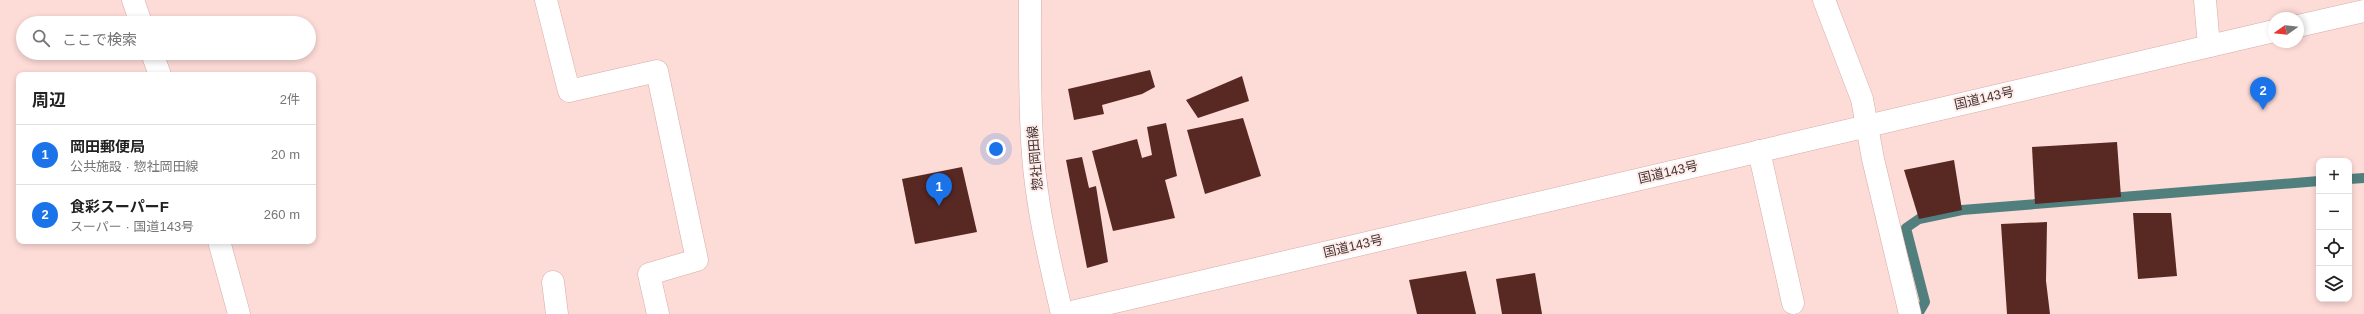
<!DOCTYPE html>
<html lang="ja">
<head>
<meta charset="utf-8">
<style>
  :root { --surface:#fff; --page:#f6f6f6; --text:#222; --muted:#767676; --line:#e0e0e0; --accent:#1a73e8 }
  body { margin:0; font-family:Arial,"Noto Sans JP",sans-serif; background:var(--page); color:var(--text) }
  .controls { position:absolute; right:12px; bottom:12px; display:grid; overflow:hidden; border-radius:8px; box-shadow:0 2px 6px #0003 }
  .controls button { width:36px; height:36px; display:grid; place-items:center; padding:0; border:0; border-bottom:1px solid var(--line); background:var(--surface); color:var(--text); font:20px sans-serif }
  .compass { position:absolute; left:2268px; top:12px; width:36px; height:36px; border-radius:50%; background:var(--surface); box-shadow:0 2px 6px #0003; rotate:256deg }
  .you { position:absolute; left:996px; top:149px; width:14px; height:14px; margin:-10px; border:3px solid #fff; border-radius:50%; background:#1a73e8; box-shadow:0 0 0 6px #1a73e833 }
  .badge { display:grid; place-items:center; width:26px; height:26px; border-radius:50%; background:var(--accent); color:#fff; font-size:13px; font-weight:700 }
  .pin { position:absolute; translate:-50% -33px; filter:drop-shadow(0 1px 2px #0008) }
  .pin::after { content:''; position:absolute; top:21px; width:14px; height:12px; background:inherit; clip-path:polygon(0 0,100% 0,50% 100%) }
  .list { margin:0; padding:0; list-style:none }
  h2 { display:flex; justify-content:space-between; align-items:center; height:52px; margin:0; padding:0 16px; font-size:17px }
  h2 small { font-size:13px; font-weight:400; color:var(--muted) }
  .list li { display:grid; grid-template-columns:26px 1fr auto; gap:12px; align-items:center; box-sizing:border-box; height:60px; padding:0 16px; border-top:1px solid var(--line) }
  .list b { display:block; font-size:15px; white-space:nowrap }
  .list p { margin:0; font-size:13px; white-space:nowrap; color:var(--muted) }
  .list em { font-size:13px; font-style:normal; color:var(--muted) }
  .icon { flex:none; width:22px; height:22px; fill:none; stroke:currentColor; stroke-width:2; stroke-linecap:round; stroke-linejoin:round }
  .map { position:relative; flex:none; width:2364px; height:314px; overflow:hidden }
  .search { position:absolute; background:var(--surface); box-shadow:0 2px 6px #0003; left:16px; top:16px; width:300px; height:44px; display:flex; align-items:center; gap:10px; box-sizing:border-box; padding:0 14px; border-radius:22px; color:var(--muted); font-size:15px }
  .panel { position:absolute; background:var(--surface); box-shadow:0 2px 6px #0003; left:16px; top:72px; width:300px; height:172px; border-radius:8px }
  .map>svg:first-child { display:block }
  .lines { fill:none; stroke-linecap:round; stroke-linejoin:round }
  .stream { stroke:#517f7e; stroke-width:10 }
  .building { fill:#582823 }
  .minor-casing { stroke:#d5aca7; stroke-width:23 }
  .major-casing { stroke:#d5aca7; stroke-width:23 }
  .highway-casing { stroke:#d5aca7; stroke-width:23 }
  .minor { stroke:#fff; stroke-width:22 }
  .major { stroke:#fff; stroke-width:22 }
  .highway { stroke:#fff; stroke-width:22 }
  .labels { text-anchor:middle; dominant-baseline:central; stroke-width:4; stroke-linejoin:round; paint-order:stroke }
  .street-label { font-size:13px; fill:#423230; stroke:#feedeb }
</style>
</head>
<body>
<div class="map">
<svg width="2364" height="314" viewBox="0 0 2364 314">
  <rect width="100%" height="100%" fill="#fddbd7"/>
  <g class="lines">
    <g class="stream">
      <path d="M2349,179L2364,178"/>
      <path d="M1918,314L1925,302L1906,228L1919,219L1962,210L2319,181"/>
    </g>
  </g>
  <g class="building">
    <path d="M1150,70L1155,87L1142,94L1102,105L1104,114L1074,120L1068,89Z"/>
    <path d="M1242,76L1249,101L1198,118L1186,100Z"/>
    <path d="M1243,118L1261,176L1205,194L1187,130Z"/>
    <path d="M1166,123L1177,176L1165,180L1175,218L1113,231L1092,151L1137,139L1142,158L1152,155L1147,127Z"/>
    <path d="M2117,142L2121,197L2035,204L2032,147Z"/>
    <path d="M1082,157L1089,188L1096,186L1108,262L1087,268L1066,160Z"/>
    <path d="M1954,160L1962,210L1919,219L1904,170Z"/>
    <path d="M962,167L977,232L915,244L902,179Z"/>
    <path d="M2133,213H2171L2177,276L2138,279Z"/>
    <path d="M2047,222L2046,281L2050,314H2007L2001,224Z"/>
    <path d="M1466,271L1476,314H1417L1409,280Z"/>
    <path d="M1535,273L1542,314H1502L1496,279Z"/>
  </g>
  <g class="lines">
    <defs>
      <g id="minor">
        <path d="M133,0L141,23"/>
        <path d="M546,0L569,91L657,71L697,260L649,274L658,314"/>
        <path d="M1824,0L1862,99L1873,159L1910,314"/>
        <path d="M2205,0L2209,46"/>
        <path d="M152,53L160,75"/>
        <path d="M1759,151L1793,303"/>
        <path d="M219,241L239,314"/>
        <path d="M553,282L557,314"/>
      </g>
      <path id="major" d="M1030,0C1030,52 1029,104 1033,155C1037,209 1050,262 1062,314"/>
      <g id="highway">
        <path d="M2298,26L2364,11"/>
        <path d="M1063,314L2274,31"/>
      </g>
    </defs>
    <use href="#minor" class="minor-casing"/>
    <use href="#major" class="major-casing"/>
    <use href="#highway" class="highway-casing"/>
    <use href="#minor" class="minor"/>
    <use href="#major" class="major"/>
    <use href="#highway" class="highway"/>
  </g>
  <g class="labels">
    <g class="street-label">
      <text transform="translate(1984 98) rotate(-13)">国道143号</text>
      <text transform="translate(1035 158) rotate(-95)">惣社岡田線</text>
      <text transform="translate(1668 172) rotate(-13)">国道143号</text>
      <text transform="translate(1353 246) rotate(-13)">国道143号</text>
    </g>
  </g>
</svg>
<div class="controls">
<button>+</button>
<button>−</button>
<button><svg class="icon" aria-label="locate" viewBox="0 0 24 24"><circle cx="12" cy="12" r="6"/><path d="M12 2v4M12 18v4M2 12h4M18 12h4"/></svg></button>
<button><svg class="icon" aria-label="layers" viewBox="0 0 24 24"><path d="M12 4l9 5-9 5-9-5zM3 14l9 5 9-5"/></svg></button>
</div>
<svg class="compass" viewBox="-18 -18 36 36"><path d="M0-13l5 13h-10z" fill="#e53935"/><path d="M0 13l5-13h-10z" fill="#767676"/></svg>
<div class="you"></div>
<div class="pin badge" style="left:939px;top:206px">1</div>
<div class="pin badge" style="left:2263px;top:110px">2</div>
<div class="search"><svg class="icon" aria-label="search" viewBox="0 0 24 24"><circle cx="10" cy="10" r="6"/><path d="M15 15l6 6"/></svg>ここで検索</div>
<section class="panel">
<h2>周辺<small>2件</small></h2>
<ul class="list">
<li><span class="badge">1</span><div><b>岡田郵便局</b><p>公共施設 · 惣社岡田線</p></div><em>20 m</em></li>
<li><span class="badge">2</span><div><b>食彩スーパーF</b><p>スーパー · 国道143号</p></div><em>260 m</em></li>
</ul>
</section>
</div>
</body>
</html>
